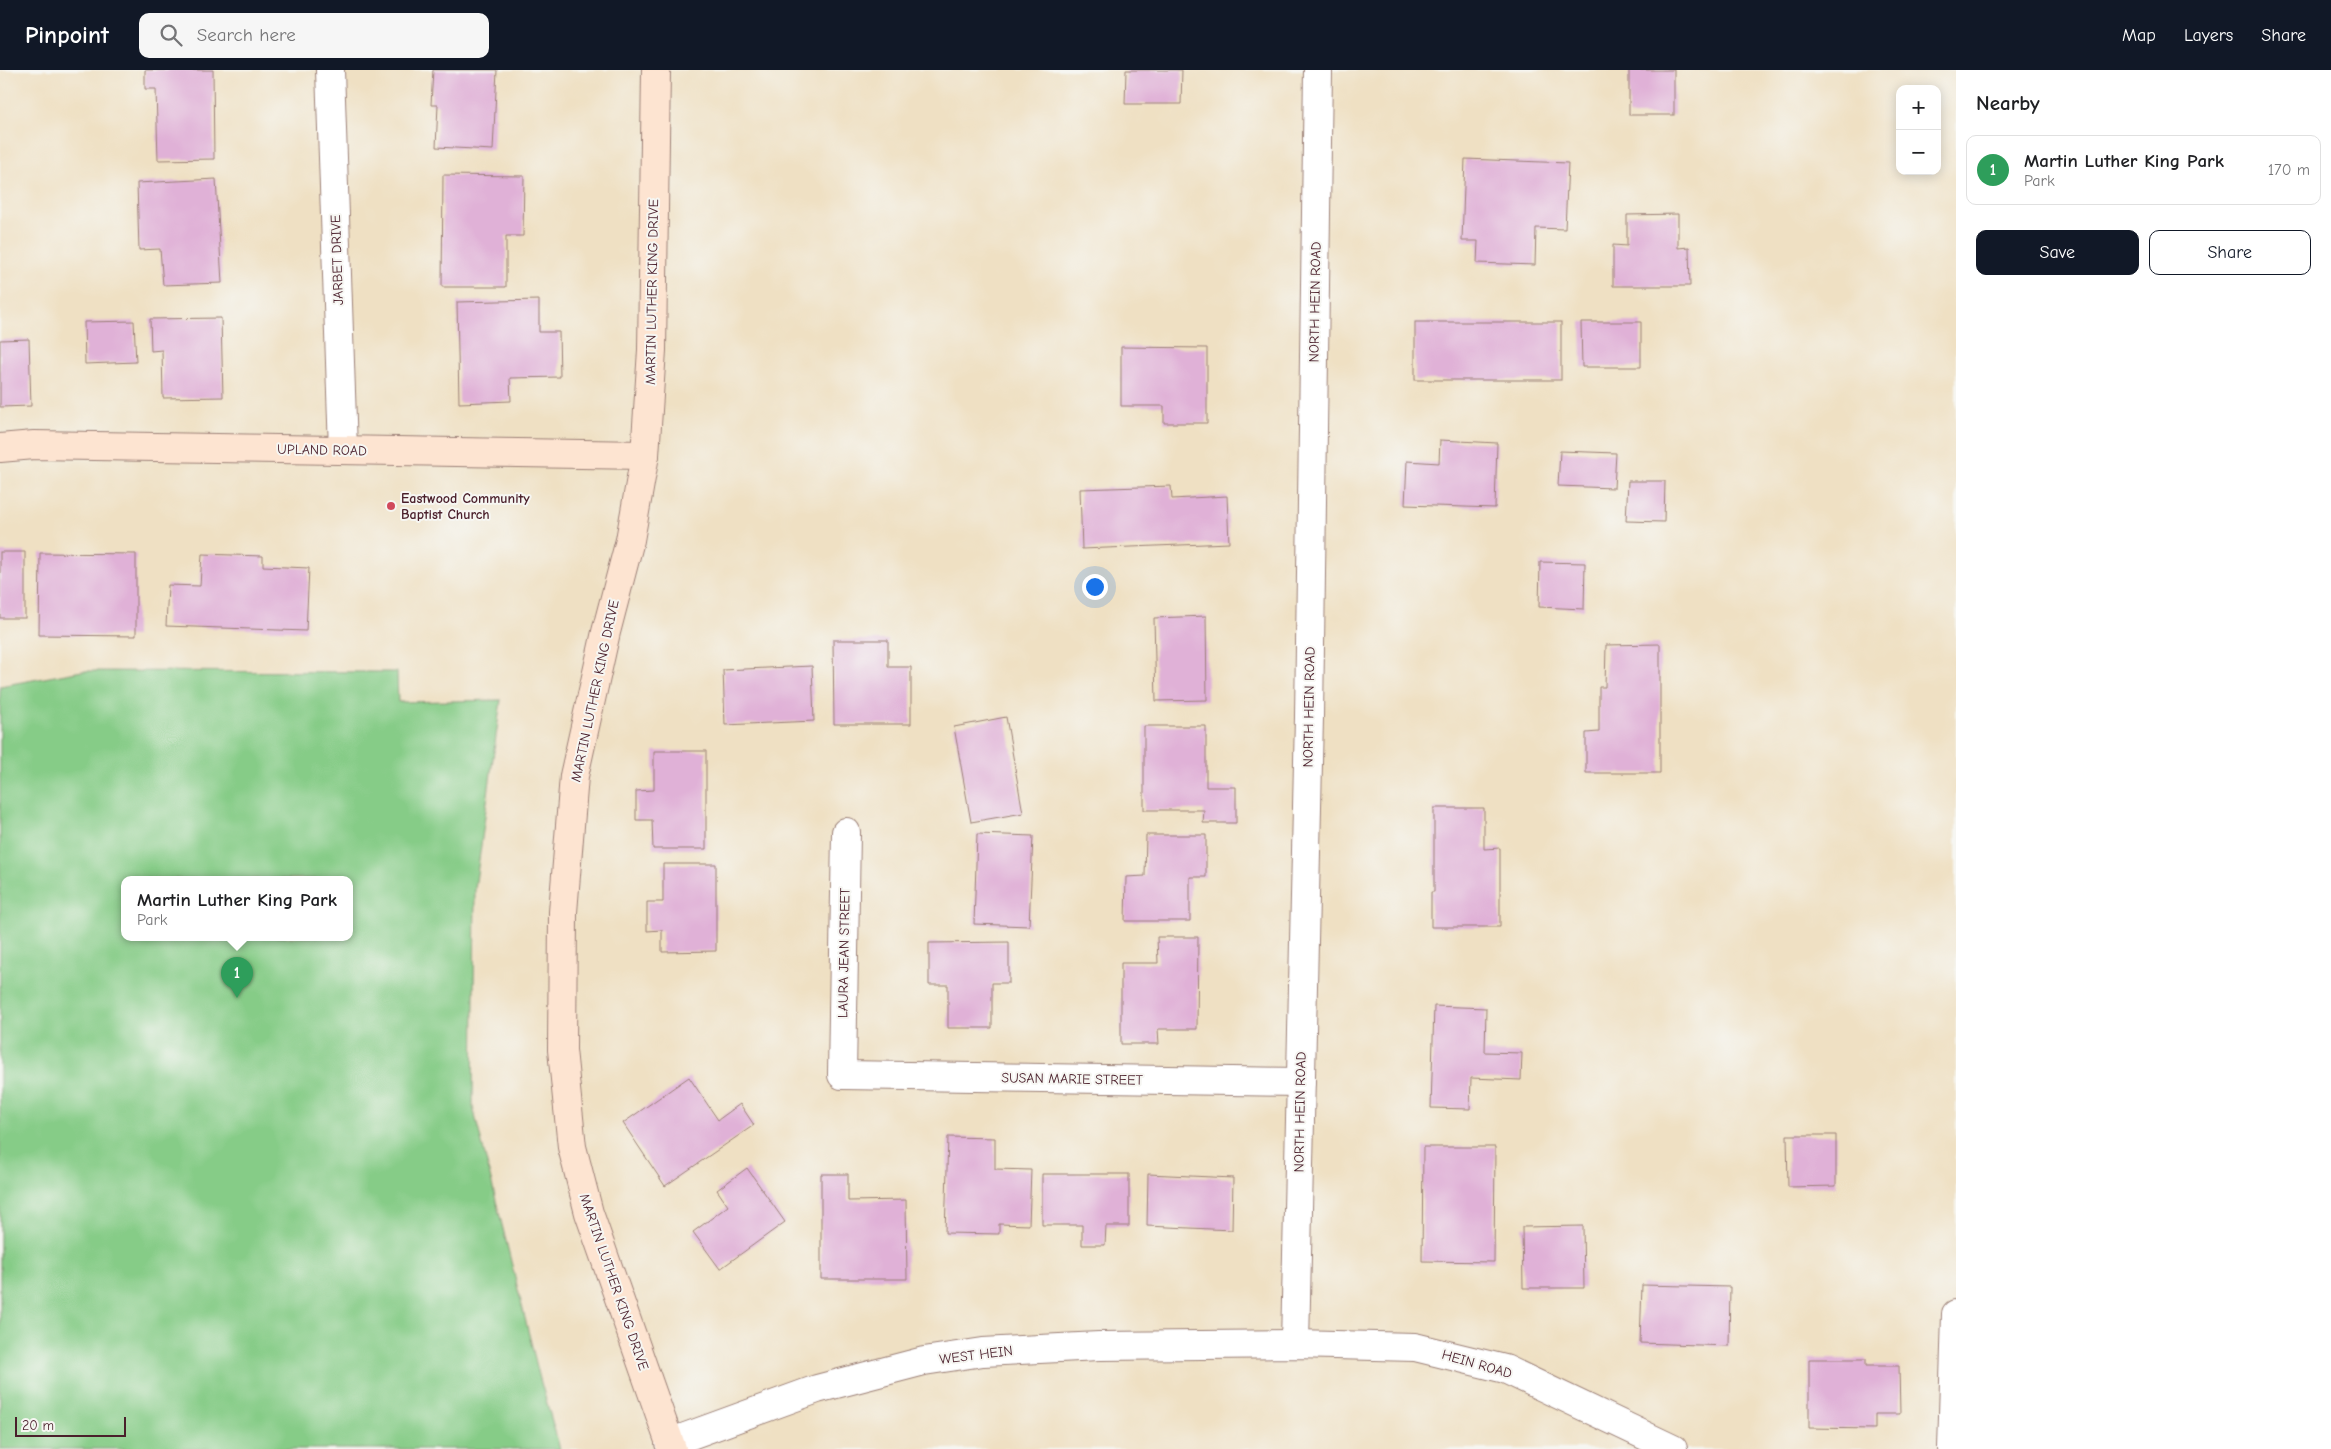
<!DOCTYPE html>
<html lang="en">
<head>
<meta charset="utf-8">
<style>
  :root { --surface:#fff; --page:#f6f6f6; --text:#202124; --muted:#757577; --line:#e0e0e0; --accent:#111827 }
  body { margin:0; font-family:"Comic Neue",sans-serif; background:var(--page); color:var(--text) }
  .controls { position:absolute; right:15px; top:15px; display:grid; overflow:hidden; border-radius:10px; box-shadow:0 2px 12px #0003 }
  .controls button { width:45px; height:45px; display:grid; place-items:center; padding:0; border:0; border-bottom:1px solid var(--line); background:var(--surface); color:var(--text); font:25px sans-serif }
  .scale { position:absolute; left:15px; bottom:12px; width:111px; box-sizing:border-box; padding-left:5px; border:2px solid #4a1f2b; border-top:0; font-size:14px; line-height:18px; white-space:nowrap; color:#4a1f2b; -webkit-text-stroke:4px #f6f6f2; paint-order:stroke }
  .you { position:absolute; left:1094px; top:516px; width:18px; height:18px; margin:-12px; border:4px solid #fff; border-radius:50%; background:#1a73e8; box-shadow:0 0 0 8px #1a73e833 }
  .badge { display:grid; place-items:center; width:32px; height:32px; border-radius:50%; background:var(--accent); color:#fff; font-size:16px; font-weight:700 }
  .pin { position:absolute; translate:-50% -41px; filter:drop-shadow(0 1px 2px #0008) }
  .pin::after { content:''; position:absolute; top:26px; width:18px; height:15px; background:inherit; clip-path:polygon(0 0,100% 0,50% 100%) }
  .popup { position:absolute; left:121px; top:806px; width:232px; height:65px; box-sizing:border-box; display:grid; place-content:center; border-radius:10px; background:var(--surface); filter:drop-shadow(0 1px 4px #0005); font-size:16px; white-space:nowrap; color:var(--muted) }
  .popup b { font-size:19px; color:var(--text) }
  .popup::after { content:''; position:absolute; left:50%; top:100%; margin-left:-10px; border:10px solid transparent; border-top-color:var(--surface) }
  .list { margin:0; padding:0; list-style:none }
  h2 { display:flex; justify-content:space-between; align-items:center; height:65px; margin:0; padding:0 20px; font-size:21px }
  h2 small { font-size:16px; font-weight:400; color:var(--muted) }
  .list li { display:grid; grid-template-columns:32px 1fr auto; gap:15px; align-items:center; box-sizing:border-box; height:70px; margin:0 10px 10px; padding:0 10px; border:1px solid var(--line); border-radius:10px }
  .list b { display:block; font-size:19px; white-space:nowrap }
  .list p { margin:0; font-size:16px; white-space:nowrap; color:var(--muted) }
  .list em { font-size:16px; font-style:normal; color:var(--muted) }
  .actions { display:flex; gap:10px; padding:15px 20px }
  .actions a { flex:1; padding:11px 0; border:1px solid var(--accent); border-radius:10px; text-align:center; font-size:18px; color:var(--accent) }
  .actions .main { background:var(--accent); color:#fff }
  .icon { flex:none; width:28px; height:28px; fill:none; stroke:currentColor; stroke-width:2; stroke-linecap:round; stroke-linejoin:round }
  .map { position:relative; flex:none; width:1956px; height:1379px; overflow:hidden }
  header { display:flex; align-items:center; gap:30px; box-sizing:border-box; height:70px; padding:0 25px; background:var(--accent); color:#fff }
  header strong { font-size:24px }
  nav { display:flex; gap:28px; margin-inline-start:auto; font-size:18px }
  .search { width:350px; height:45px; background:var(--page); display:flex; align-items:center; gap:12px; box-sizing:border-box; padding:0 18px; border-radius:10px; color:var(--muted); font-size:19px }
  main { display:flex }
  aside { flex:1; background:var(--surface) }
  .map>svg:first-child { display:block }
  .green { fill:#86cc87; stroke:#687659; fill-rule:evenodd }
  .building { fill:#e0b1d7 }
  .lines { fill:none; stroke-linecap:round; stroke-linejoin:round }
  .street-casing { stroke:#9c8077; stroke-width:30 }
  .secondary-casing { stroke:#9c8077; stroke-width:30 }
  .street { stroke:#fff; stroke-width:28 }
  .secondary { stroke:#fde4d1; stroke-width:28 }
  .poi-dot { fill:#d1495b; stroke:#f6f6f2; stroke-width:2 }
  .labels { text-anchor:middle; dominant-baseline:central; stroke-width:4; stroke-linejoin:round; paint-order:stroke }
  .street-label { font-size:14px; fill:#4a1f2b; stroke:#f6f6f2 }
  .poi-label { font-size:14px; font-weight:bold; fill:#4a1f2b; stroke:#f6f6f2; text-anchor:start }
</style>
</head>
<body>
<header>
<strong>Pinpoint</strong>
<div class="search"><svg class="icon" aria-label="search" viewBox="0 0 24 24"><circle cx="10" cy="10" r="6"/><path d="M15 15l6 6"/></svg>Search here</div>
<nav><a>Map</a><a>Layers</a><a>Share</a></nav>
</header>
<main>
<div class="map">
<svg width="1956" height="1379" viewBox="0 0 1956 1379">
  <rect width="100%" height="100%" fill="#f6f6f2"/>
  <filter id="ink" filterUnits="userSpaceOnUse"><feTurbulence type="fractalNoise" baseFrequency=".02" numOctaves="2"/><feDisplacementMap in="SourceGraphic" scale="10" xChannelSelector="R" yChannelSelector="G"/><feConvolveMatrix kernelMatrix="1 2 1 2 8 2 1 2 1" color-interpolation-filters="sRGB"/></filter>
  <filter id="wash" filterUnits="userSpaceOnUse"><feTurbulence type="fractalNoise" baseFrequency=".0096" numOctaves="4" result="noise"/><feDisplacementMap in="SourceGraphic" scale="20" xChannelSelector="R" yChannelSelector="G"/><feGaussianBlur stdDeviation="1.12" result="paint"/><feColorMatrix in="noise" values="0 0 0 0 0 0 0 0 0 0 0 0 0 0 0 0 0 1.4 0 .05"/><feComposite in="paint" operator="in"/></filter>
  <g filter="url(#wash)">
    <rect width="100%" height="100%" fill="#efe0c3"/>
    <path class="green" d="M82,601L397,602L398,632L501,630L475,819L473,1037L540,1309L560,1379H0V616ZM124,809H350V867H124Z"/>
    <g id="blocks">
      <g class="building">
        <path d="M145,0H213L214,89L158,90L156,19H145Z"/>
        <path d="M433,0H497L493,80L436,77L438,35H431Z"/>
        <path d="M1126,0H1182L1181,34H1125Z"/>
        <rect x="1629" y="0" width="45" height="45"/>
        <path d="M1465,89L1568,93L1565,159L1536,158L1535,195L1477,193L1478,171H1462Z"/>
        <path d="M443,105L524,106L523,166H506V217H442Z"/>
        <path d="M216,109L222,213L163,215L160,179L139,180L137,113Z"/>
        <path d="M1678,144V178L1689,177L1690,216H1613V175L1627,176V145Z"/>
        <path d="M539,230V262H559L560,307L510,308L511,331L459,333L457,232Z"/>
        <path d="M221,248L223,327L163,328L162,280L151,281L150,249Z"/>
        <path d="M134,251L136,292L85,294L84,252Z"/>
        <rect x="1415" y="252" width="146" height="58"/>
        <path d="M1581,252H1641V297H1582Z"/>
        <path d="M29,269L31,336L0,337V270Z"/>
        <path d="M1121,277L1207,278V353H1164V336H1121Z"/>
        <path d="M1440,370L1497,373L1495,438L1405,435L1407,391L1439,393Z"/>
        <path d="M1560,381L1616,383L1614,418L1558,416Z"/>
        <path d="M1628,411H1665L1664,452L1626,451Z"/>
        <path d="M1171,416L1172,429L1227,426L1229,473L1082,479L1080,419Z"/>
        <rect x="0" y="482" width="25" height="66"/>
        <path d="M40,483L136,484V566L39,565Z"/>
        <path d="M202,484L263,486V496L309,498L306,561L166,556L168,515L200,516Z"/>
        <path d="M1540,492L1585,493L1584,539L1539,537Z"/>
        <path d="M1206,546L1207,630L1156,631L1154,548Z"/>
        <path d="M833,570H888V597H911V654H834Z"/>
        <path d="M1660,574V703H1586V663L1599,662V617H1605L1606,575Z"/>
        <path d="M812,596L814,651L725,655L723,600Z"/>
        <path d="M1006,647L1023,743L971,752L954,657Z"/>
        <path d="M1144,656H1206V717H1236V753H1203L1204,740H1144Z"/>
        <path d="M654,681H706V779H653L652,750H636V721L654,720Z"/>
        <path d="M1434,738H1484V779L1500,778V857H1431V822H1434Z"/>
        <path d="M977,764L1033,766L1029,856L974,854Z"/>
        <path d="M1146,765H1206V807H1190V851H1125L1126,807L1145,806Z"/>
        <path d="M663,794H716V881L662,882V860L647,861V832H663Z"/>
        <path d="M1157,867H1198L1197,959H1158L1159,974H1121V893H1158Z"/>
        <path d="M1009,872V913H992V958H948V915H929V873Z"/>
        <path d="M1434,936L1486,938L1485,982L1522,983L1521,1010L1471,1008L1470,1039L1431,1038Z"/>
        <path d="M689,1007L718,1050L740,1034L754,1055L665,1116L623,1053Z"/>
        <path d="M1787,1065H1836V1116L1788,1117Z"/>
        <path d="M948,1067L995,1068V1099L1031,1100L1029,1155L999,1154V1164L945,1163Z"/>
        <path d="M1423,1077H1495L1494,1192L1422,1191Z"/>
        <path d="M747,1098L785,1152L720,1199L693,1162L728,1136L717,1120Z"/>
        <path d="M821,1104H848V1131L906,1130L907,1209H821Z"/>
        <path d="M1042,1104H1129V1156H1106L1105,1175H1082V1155H1042Z"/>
        <path d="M1148,1104L1233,1108L1232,1160L1147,1156Z"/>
        <path d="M1583,1156L1584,1218H1523L1522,1157Z"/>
        <path d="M1642,1215L1730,1217L1729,1276L1640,1273Z"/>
        <path d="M1809,1289H1866V1296H1899L1900,1344H1875V1359L1809,1358Z"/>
      </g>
    </g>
  </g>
  <g filter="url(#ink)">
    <use href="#blocks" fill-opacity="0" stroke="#9c8077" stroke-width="1"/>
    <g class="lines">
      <defs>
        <g id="street">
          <path d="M330,0L343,380"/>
          <path d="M846,762L842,1005L1301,1012"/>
          <path d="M1295,1274L1309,647L1318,0"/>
          <path d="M669,1373L817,1319L924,1291L983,1282L1099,1276L1295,1274L1415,1277L1505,1299L1673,1379"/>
          <path d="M1952,1379L1956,1244"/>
        </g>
        <g id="secondary">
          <path d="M656,0L652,280L645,385L630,470L606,562L574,706L563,842L562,980L572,1077L589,1143L672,1379"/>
          <path d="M0,378L34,375L645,385"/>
        </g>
      </defs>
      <use href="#street" class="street-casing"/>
      <use href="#secondary" class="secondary-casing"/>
      <use href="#street" class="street"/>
      <use href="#secondary" class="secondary"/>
    </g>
  </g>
  <circle class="poi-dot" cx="391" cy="436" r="5"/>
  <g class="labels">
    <g class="street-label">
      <text transform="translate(337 190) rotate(-92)">JARBET DRIVE</text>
      <text transform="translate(652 222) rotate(-89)">MARTIN LUTHER KING DRIVE</text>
      <text transform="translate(1315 232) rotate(-89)">NORTH HEIN ROAD</text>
      <text transform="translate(322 380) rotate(1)">UPLAND ROAD</text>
      <text transform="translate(595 621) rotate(-78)">MARTIN LUTHER KING DRIVE</text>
      <text transform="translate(1309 637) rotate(-89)">NORTH HEIN ROAD</text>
      <text transform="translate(844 883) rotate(-89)">LAURA JEAN STREET</text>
      <text transform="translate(1072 1009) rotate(1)">SUSAN MARIE STREET</text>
      <text transform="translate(1300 1042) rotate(-89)">NORTH HEIN ROAD</text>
      <text transform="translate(614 1212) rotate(71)">MARTIN LUTHER KING DRIVE</text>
      <text transform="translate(976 1285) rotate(-7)">WEST HEIN</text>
      <text transform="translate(1477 1294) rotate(16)">HEIN ROAD</text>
    </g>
    <g class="poi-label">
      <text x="401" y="428">Eastwood Community<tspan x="401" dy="16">Baptist Church</tspan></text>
    </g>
  </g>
</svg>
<div class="controls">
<button>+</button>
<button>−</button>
</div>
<div class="scale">20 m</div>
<div class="you"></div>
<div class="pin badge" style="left:237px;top:928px;background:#2e9e5b">1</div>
<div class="popup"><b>Martin Luther King Park</b>Park</div>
</div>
<aside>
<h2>Nearby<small></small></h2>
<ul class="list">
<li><span class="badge" style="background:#2e9e5b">1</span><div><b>Martin Luther King Park</b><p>Park</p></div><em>170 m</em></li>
</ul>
<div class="actions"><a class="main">Save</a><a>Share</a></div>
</aside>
</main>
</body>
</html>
